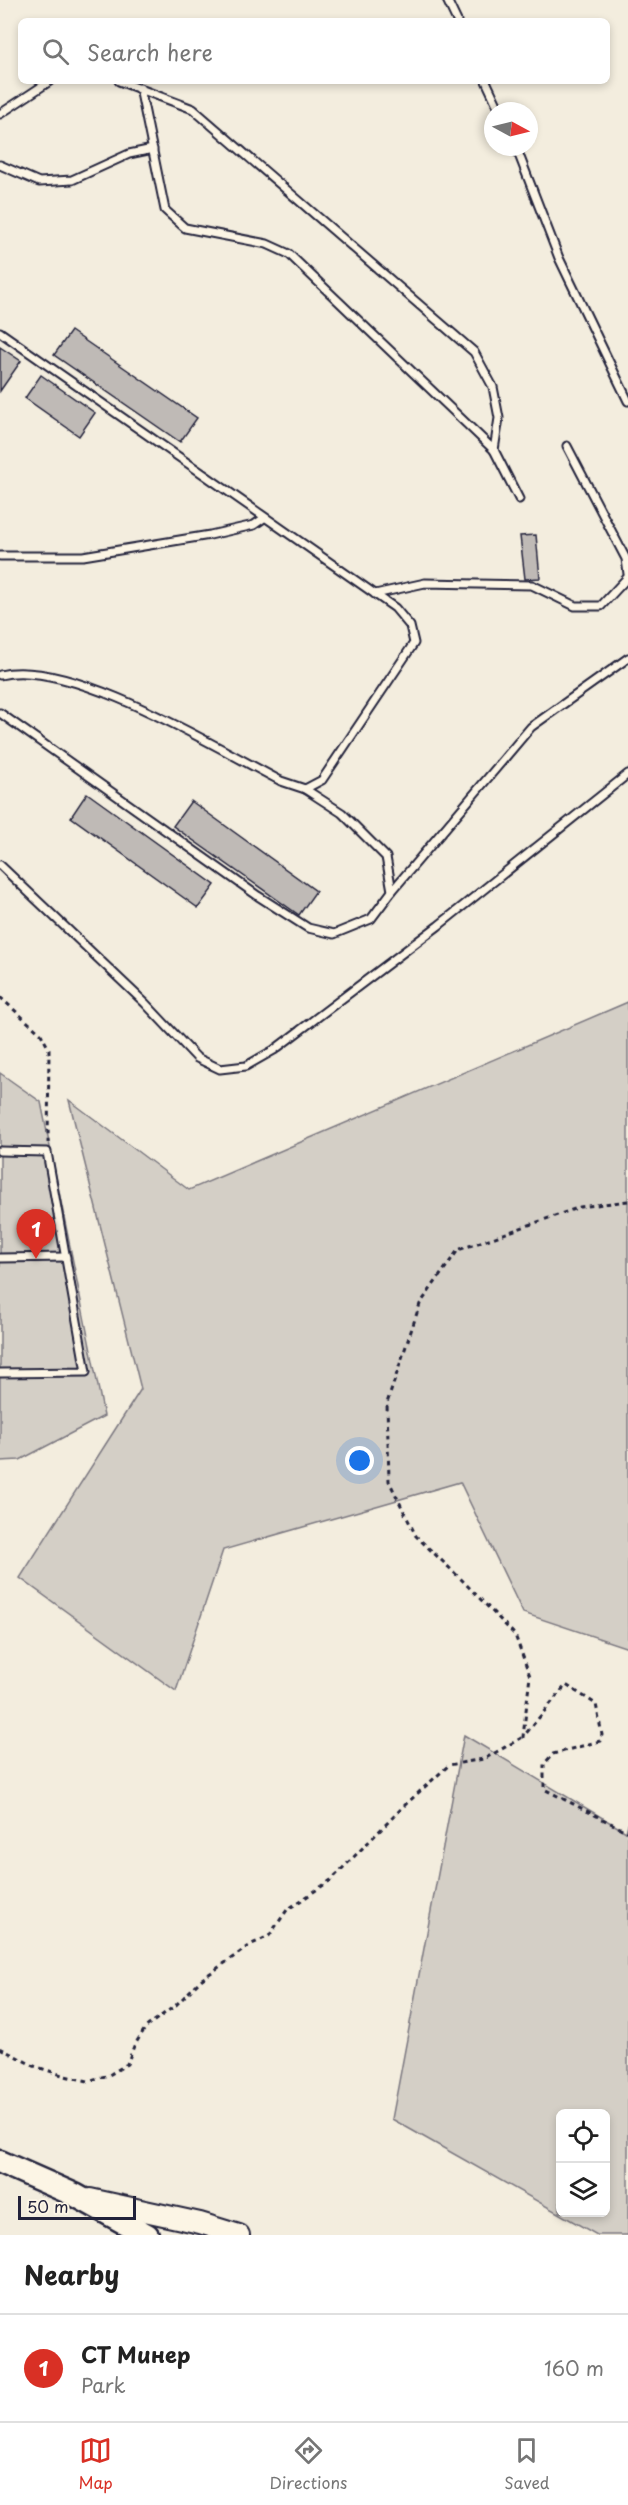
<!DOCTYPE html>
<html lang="en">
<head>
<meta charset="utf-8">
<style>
  :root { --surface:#fff; --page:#f6f6f6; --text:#222; --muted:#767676; --line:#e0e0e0; --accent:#d93025 }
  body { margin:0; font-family:"Playpen Sans",sans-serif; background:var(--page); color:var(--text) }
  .controls { position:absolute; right:18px; bottom:18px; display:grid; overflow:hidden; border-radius:9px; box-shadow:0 3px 9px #0003 }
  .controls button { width:54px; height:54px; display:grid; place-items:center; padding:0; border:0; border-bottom:2px solid var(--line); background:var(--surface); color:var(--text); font:30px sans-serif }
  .compass { position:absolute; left:484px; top:102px; width:54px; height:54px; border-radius:50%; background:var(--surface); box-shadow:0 3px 9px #0003; rotate:97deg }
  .scale { position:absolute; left:18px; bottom:15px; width:118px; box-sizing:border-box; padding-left:6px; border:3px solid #22223b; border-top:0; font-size:16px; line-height:21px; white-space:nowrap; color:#22223b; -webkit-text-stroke:4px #fcf5e5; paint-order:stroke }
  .you { position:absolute; left:360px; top:1461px; width:21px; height:21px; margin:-15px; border:4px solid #fff; border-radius:50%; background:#1a73e8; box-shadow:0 0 0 9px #1a73e833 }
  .badge { display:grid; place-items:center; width:39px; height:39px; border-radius:50%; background:var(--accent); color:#fff; font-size:20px; font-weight:700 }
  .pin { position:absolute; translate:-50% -50px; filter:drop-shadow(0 2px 3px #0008) }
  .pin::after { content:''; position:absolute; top:32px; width:21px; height:18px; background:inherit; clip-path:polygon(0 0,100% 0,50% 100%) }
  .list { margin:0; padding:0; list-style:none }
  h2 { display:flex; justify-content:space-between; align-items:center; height:78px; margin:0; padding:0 24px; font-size:26px }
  h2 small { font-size:20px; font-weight:400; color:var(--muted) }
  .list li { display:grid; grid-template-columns:39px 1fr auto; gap:18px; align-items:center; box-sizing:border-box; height:108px; padding:0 24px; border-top:2px solid var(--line) }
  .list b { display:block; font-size:22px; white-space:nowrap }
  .list p { margin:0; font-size:20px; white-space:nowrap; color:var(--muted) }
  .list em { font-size:20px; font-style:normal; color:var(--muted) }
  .icon { flex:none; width:33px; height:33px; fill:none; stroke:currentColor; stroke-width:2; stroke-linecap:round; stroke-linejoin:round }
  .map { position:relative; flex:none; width:628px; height:2235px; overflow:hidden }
  .search { position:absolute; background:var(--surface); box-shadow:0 3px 9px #0003; left:18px; right:18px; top:18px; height:66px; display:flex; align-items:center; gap:15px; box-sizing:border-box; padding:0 21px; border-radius:9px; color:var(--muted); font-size:22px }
  .sheet { height:186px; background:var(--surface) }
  nav { display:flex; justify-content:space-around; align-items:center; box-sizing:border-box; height:84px; border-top:2px solid var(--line); background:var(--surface); font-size:16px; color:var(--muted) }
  nav a { display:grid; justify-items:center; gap:3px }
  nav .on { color:var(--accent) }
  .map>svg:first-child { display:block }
  .green { fill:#d4cfc6; stroke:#7b7880; stroke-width:1.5; fill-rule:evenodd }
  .building { fill:#bfbab6; stroke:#22223b; stroke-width:1.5 }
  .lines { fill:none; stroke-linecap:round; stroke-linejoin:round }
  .lane-casing { stroke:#22223b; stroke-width:11 }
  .secondary-casing { stroke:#22223b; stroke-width:24 }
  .primary-casing { stroke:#22223b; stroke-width:27 }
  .path { stroke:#22223b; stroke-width:3; stroke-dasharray:4.5 4.5; stroke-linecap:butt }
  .lane { stroke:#fcf5e5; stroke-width:7 }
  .secondary { stroke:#fcf5e5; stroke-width:20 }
  .primary { stroke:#fcf5e5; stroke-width:22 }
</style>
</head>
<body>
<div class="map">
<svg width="628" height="2235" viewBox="0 0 628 2235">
  <rect width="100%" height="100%" fill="#f3edde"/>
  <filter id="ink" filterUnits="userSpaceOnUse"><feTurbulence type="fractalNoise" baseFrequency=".0167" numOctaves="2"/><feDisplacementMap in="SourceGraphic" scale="12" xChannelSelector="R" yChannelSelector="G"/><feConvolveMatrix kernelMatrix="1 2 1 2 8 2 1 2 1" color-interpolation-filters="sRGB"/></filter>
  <g filter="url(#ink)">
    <g class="green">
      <path d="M628,1002V1648L523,1613L460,1482L223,1550L176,1691L20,1578L141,1389L69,1100L189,1190Z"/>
      <path d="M0,1073L41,1102L104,1416L20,1460L0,1461Z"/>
      <path d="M464,1735L626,1832L628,1824V2235H597L392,2119ZM560,2114H606V2212H560Z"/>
    </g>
    <g class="building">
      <path d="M71,331L197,418L180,442L54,355Z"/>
      <path d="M0,347L21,361L0,391Z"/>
      <path d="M41,375L95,413L79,436L25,398Z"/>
      <path d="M536,535L540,578L525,579L520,536Z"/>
      <path d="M87,793L215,885L198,908L71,817Z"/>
      <path d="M191,801L316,891L299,915L173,826Z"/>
    </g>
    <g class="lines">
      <defs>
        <g id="lane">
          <path d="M447,0L457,21"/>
          <path d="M119,81L193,109L474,352L493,387L499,418L494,450L519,499"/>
          <path d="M486,81L500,111"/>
          <path d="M140,88L165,210L185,228L267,244L289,254L494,450"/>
          <path d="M0,114L50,81"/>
          <path d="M516,147L559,258L628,401"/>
          <path d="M0,165L39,182L72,180L129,154L153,149"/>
          <path d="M0,332L395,608L410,626L414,643L322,780L305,789L281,781C217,748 70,657 0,675"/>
          <path d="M567,446L626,559L628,574"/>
          <path d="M0,556H83L210,535L254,525L264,518"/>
          <path d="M375,594L425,583L532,585L575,606H601L628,577"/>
          <path d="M0,713L258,896L308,928L334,934L371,919L392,891L386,857L342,813L305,789"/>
          <path d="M0,865L145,1003L197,1058L220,1069L246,1066L274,1050L438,926L628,774"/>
          <path d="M392,891L531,727L628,658"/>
          <path d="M0,1151L47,1152L86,1372L0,1373"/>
          <path d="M0,1258L66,1257"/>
        </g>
        <path id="secondary" d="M90,2199L200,2223L239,2235"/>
        <path id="primary" d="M0,2162L75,2195L147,2235"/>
      </defs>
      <use href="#lane" class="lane-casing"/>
      <use href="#secondary" class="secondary-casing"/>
      <use href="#primary" class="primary-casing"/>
      <g class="path">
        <path d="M0,997L41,1034L49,1049L48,1143"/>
        <path d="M628,1201L580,1207L458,1250L420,1304L387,1403L389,1481L416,1536L462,1580L515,1635L530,1676L523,1737L566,1685L596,1704L602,1735L600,1741L553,1754L544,1764V1789L628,1832"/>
        <path d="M0,2048L34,2066L65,2076L88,2081L109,2075L127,2064L134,2046L146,2027L176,2005L202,1979L252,1944L269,1936L287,1910L331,1880L406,1804L449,1765L484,1759L523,1737"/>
      </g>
      <use href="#lane" class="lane"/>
      <use href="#secondary" class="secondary"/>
      <use href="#primary" class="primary"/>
    </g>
  </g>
</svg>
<div class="controls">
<button><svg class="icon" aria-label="locate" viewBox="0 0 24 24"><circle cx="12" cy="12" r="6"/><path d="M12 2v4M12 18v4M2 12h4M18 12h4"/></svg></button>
<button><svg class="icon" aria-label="layers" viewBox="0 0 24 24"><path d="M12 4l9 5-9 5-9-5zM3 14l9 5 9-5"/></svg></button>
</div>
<svg class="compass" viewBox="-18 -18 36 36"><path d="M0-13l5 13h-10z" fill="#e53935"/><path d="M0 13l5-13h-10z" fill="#767676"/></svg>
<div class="scale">50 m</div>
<div class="you"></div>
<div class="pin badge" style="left:36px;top:1259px">1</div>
<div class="search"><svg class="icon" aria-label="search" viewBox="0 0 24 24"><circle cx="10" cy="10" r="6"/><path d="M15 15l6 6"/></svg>Search here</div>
</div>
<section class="sheet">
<h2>Nearby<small></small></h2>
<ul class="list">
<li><span class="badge">1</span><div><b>СТ Минер</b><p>Park</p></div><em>160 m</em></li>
</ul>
</section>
<nav>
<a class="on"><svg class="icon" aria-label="map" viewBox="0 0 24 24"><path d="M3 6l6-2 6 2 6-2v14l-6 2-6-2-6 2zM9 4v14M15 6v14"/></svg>Map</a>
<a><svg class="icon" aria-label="directions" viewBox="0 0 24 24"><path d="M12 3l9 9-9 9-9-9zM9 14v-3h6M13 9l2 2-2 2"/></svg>Directions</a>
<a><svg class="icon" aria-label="saved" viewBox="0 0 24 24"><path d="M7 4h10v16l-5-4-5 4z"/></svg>Saved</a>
</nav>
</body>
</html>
